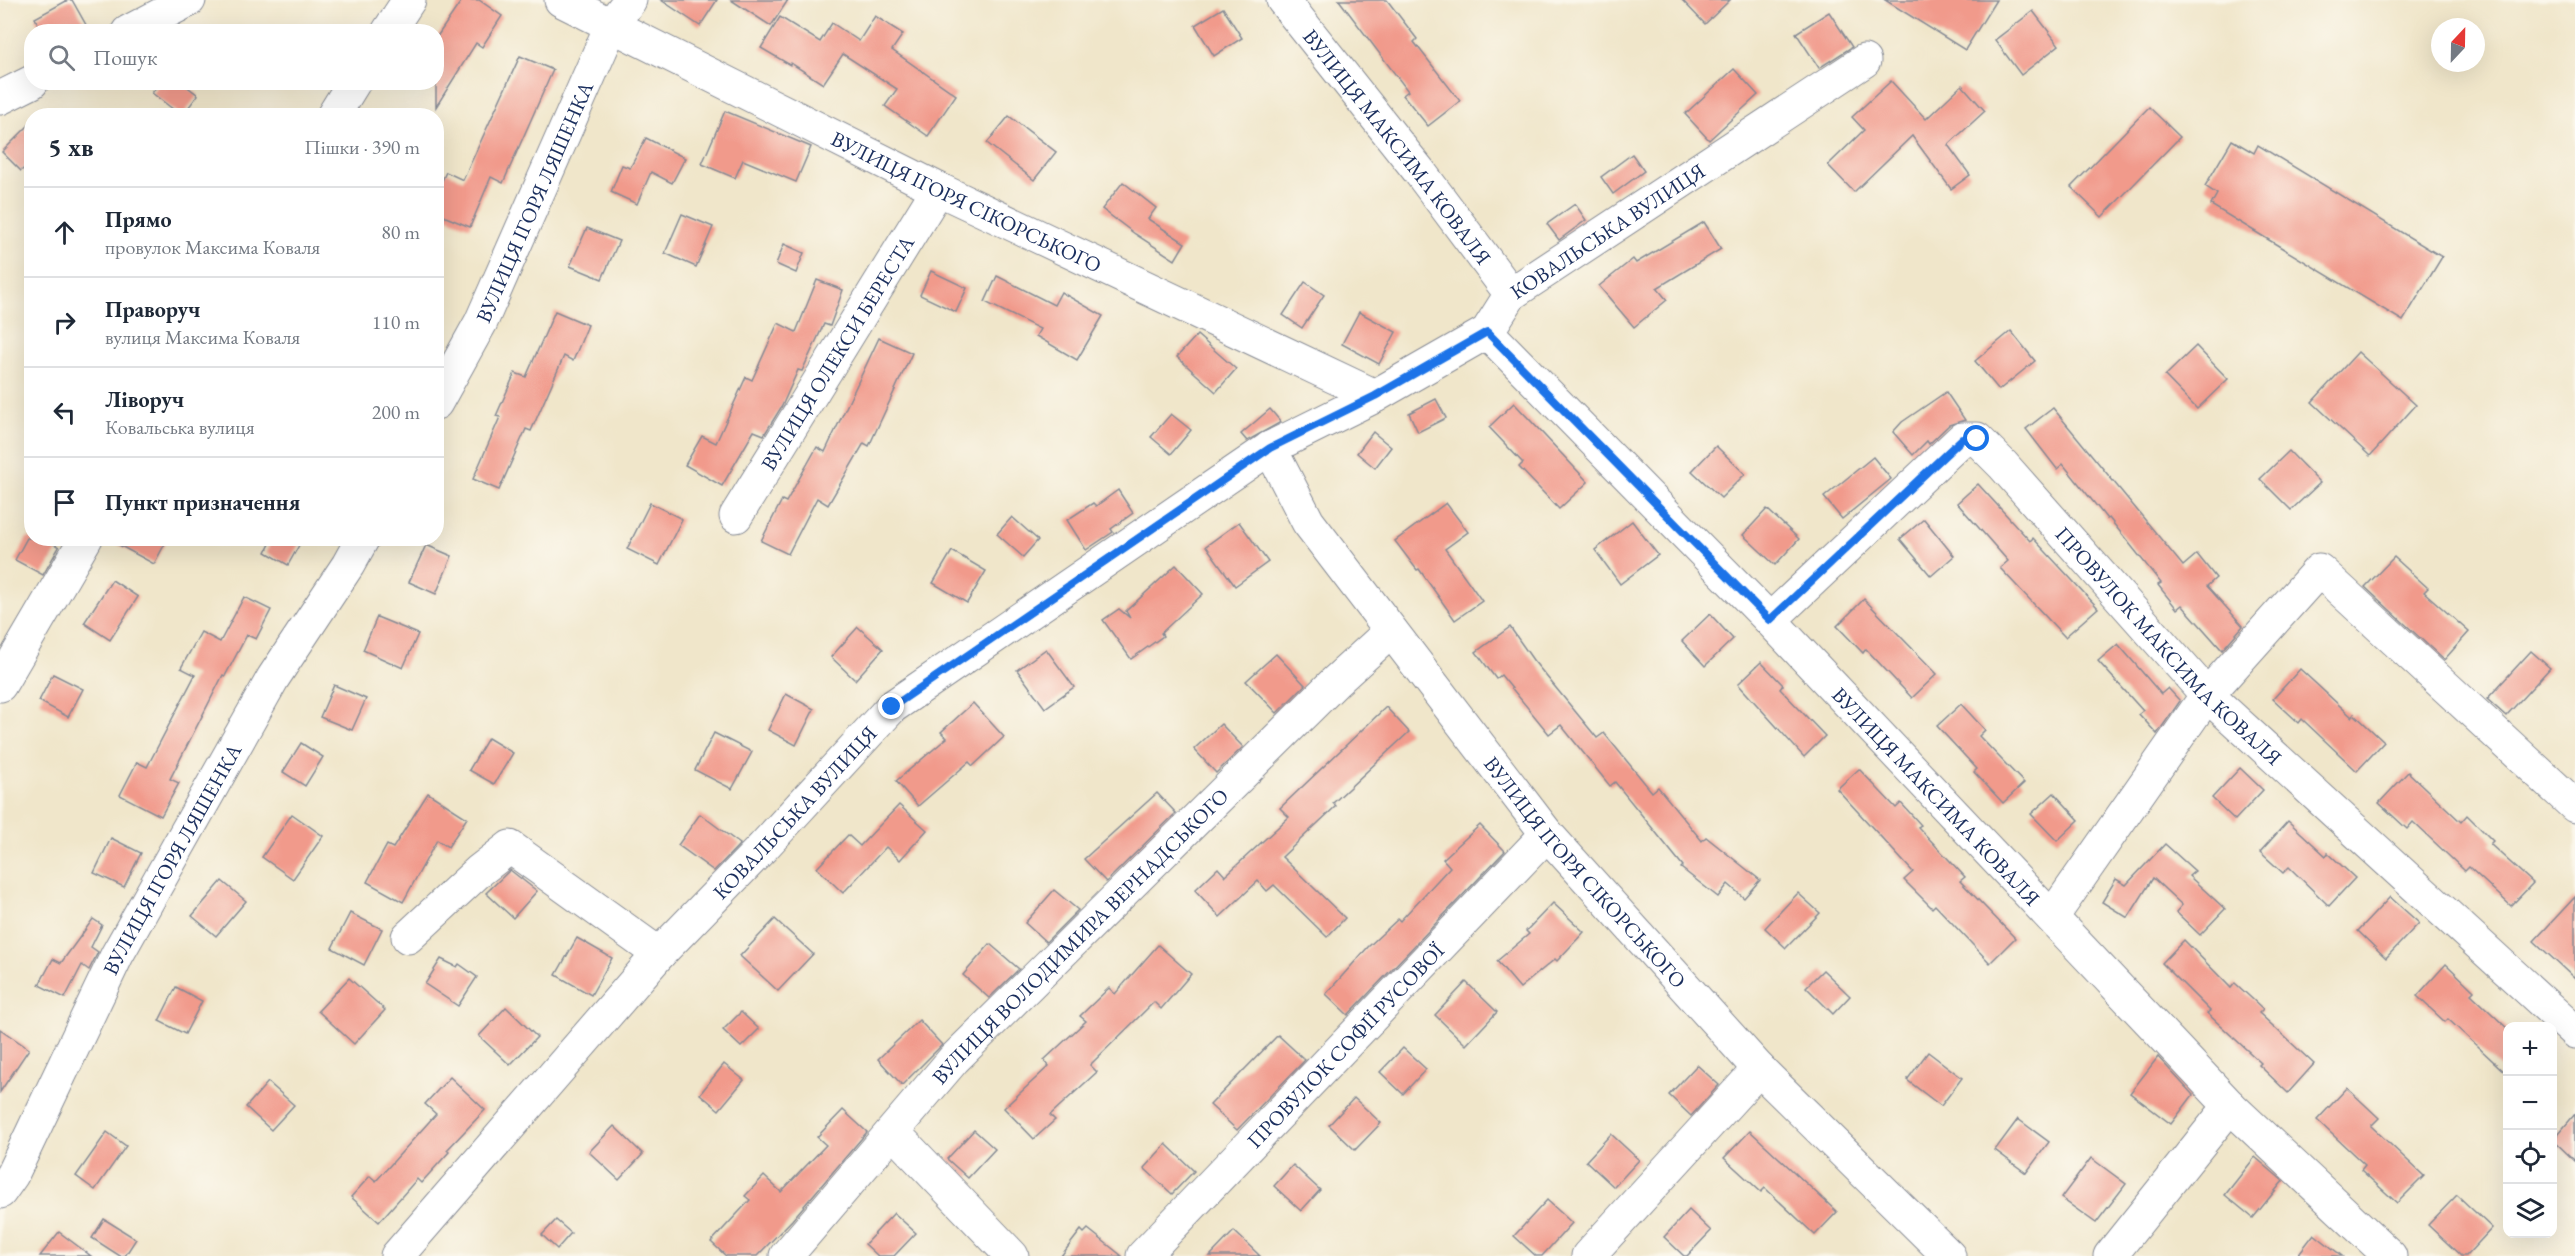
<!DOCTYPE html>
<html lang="uk">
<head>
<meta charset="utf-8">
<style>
  :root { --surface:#fff; --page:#f2f2f3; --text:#1f2937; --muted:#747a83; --line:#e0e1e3 }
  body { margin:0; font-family:"EB Garamond",serif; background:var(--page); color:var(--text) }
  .controls { position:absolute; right:18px; bottom:18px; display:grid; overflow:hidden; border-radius:12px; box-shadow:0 6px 24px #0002 }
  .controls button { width:54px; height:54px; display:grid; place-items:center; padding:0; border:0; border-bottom:2px solid var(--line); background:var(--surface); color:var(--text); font:30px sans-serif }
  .compass { position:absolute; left:2431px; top:18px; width:54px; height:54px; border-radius:50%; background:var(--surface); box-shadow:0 6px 24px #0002; rotate:22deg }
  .stop { position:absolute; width:18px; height:18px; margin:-14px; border:4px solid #1a73e8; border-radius:50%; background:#fff }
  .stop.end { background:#1a73e8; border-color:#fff; box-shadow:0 2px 6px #0008 }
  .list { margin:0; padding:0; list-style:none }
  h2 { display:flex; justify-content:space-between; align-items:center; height:78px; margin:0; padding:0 24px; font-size:26px }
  h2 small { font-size:20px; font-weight:400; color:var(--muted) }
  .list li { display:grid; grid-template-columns:39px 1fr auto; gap:18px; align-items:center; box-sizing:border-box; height:90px; padding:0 24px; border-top:2px solid var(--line) }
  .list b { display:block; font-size:22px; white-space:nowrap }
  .list p { margin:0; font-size:20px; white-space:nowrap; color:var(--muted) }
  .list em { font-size:20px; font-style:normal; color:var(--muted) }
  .icon { flex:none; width:33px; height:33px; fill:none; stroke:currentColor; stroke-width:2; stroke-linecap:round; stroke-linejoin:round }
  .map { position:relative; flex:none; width:2575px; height:1256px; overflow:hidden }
  .search { position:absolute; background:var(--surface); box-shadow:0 6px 24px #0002; left:24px; top:24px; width:420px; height:66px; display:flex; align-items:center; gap:15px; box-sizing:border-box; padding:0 21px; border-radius:24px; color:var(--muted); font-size:22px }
  .panel { position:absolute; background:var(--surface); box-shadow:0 6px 24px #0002; left:24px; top:108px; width:420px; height:438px; border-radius:24px }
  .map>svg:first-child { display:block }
  .building { fill:#f19a8b }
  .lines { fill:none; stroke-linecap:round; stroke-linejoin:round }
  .minor-casing { stroke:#868a94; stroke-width:35 }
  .minor { stroke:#fff; stroke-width:33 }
  .route { stroke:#1a73e8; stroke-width:8 }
  .labels { text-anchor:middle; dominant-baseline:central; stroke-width:5; stroke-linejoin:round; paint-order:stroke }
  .street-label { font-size:21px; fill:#1b2f5e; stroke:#fbf7ec }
</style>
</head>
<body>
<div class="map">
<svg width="2575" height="1256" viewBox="0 0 2575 1256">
  <rect width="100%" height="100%" fill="#fbf7ec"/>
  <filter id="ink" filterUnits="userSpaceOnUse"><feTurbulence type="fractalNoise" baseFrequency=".0167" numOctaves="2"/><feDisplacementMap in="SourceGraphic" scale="12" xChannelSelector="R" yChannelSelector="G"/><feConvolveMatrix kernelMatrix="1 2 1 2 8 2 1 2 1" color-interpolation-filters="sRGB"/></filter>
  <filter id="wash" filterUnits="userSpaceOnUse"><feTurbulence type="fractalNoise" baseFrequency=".008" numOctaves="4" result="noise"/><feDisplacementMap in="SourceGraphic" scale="24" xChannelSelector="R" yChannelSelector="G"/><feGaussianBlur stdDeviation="1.35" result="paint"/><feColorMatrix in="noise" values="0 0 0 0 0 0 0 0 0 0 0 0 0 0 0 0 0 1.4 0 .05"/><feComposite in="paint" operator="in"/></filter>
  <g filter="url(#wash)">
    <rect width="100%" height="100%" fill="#f0e6ca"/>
    <g id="blocks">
      <g class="building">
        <path d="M68,0H72L90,32H42L35,18Z"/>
        <path d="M462,0H479L502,16L482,47L476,43L436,107V38Z"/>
        <path d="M661,0H717L700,26Z"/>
        <path d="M731,0H788L771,26Z"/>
        <path d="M1339,0H1387L1417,39L1414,42L1460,101L1428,126L1403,95L1408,91Z"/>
        <path d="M1682,0H1730L1705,24Z"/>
        <path d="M1885,0H1996L1965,50Z"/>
        <path d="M1223,8L1242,38L1214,56L1195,25Z"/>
        <path d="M2033,11L2059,45L2021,75L1995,40Z"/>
        <path d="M1829,12L1852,47L1819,68L1796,33Z"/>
        <path d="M875,16L903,34L892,50L956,95L928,136L885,106L897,89L843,54L823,84L791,63L790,65L761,48L780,17L820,42L832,23L859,41Z"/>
        <path d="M520,56L553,70L503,183L491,177L470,227L436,213V194L446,172L463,180Z"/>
        <path d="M1734,69L1758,95L1709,140L1685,114Z"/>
        <path d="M1891,81L1926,119L1962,85L1985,111L1948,145L1970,175L1951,189L1912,136L1854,192L1828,165L1864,130L1852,117Z"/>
        <path d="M161,82H181L198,95L182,116L152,93Z"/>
        <path d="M2149,107L2180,137L2102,217L2071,187Z"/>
        <path d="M725,111L811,147L796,182L743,160L735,178L702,164Z"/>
        <path d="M1009,116L1056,152L1034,180L987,143Z"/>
        <path d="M32,122V161L21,171L2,152Z"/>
        <path d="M646,138L685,158L672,183L651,172L637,204L611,192L622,165L630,168Z"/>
        <path d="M2232,140L2254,153L2258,145L2442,257L2403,321L2211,205L2217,194L2205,186Z"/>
        <path d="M1632,154L1644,171L1613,194L1601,177Z"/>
        <path d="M1123,182L1156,208L1148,219L1185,243L1175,260L1135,234L1102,209Z"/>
        <path d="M1575,204L1586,220L1559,240L1547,224Z"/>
        <path d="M682,214L713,227L696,267L665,253Z"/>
        <path d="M1704,222L1721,249L1657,288L1667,300L1634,327L1599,286L1633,259L1636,263Z"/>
        <path d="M587,228L619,241L602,279L570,266Z"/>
        <path d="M784,244L804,253L796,273L776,264Z"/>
        <path d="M931,271L967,288L956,312L920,295Z"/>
        <path d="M997,276L1054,305L1061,292L1103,316L1077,360L1036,336L1040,329L985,302Z"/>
        <path d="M817,280L843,290L830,326L824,324L802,371L798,370L782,406L764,435L754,431L722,486L685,465L702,436L716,443L746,377L752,380L778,323L796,332Z"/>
        <path d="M1305,282L1324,295L1302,328L1283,315Z"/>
        <path d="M555,311L588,325L573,361L564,356L531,431L526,429L499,490L473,479L500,417L496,416L515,373L526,377Z"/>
        <path d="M1359,312L1396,332L1379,364L1342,344Z"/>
        <path d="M2011,331L2035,361L1999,390L1975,361Z"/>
        <path d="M1197,335L1236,369L1216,392L1177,357Z"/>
        <path d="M879,338L912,353L869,446L864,443L828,505L817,498L788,554L761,541L782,500L786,502L817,447L825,452Z"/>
        <path d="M2196,346L2228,379L2197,409L2165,376Z"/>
        <path d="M2358,352L2416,405L2370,456L2312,402Z"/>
        <path d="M1946,392L1965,420L1949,425L1929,444L1927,441L1913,455L1893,432L1902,422Z"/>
        <path d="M1436,399L1446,418L1418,432L1409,413Z"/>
        <path d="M1514,403L1588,482L1559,509L1519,467L1523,463L1489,427Z"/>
        <path d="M2053,408L2183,566L2197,554L2216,578L2207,586L2243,626L2222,650L2182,605L2177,609L2158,585L2161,583L2109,518L2107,519L2063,464L2057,469L2026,429Z"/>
        <path d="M1270,409L1281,422L1247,441L1241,434Z"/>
        <path d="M1171,414L1191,430L1171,454L1151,437Z"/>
        <path d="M1373,432L1391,447L1375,468L1357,453Z"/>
        <path d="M1716,446L1745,474L1721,498L1692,471Z"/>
        <path d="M2289,451L2320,483L2291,510L2260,479Z"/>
        <path d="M1873,457L1891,479L1842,519L1824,497Z"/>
        <path d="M1978,484L2030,541L2033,538L2098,608L2065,637L2000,568L2008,561L1957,503Z"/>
        <path d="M1118,490L1133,513L1111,529L1113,532L1086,550L1067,520L1093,503L1096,506Z"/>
        <path d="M650,503L682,519L659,565L627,549Z"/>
        <path d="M1446,503L1468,532L1445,549L1482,601L1455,620L1419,569L1417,570L1395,541Z"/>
        <path d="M1767,509L1799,539L1775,565L1743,535Z"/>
        <path d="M1012,517L1038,540L1023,557L997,534Z"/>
        <path d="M1924,519L1954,556L1931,576L1900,539Z"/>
        <path d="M1632,521L1658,555L1620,584L1595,550Z"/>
        <path d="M1239,522L1268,562L1235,586L1206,546Z"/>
        <path d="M27,538H45L59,547L43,575L15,560Z"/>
        <path d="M106,538H168L154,564Z"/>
        <path d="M273,538H303L288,565L266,552Z"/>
        <path d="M426,545L452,556L436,594L409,582Z"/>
        <path d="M952,551L986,571L967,603L933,583Z"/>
        <path d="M2394,557L2428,588L2424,592L2469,632L2444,660L2365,587Z"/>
        <path d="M1176,565L1203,594L1161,633L1163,636L1131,659L1103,620L1119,609L1130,618L1126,611Z"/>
        <path d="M112,580L138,597L110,640L84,623Z"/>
        <path d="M244,597L271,610L256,639L247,635L225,676L223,675L170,779L179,783L161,816L120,795L137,762L147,767L195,675L181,668L201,632L220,642Z"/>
        <path d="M1864,599L1937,674L1912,698L1866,649L1863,653L1837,626Z"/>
        <path d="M1710,614L1733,639L1705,666L1682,641Z"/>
        <path d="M377,617L418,634L403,668L363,650Z"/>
        <path d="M858,627L883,649L855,680L831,657Z"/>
        <path d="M1510,627L1533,660L1597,738L1604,733L1652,792L1658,787L1702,841L1706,837L1760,880L1744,898L1728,884L1718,897L1681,868L1683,866L1615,782L1610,786L1561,725L1549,734L1501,675L1496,679L1476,652Z"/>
        <path d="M2118,644L2161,694L2168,688L2180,701L2157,734L2139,714L2143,711L2098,661Z"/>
        <path d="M1046,649L1074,687L1045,708L1017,670Z"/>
        <path d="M2531,651L2550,668L2506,716L2487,699Z"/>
        <path d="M1276,654L1305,685L1277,713L1246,681Z"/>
        <path d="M1761,662L1783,685L1780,689L1825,736L1804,757L1738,684Z"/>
        <path d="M2300,669L2352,717L2354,714L2384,742L2357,771L2302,719L2299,723L2273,699Z"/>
        <path d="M53,674L83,689L68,717L39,701Z"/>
        <path d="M334,685L366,699L352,730L320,717Z"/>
        <path d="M786,694L814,709L796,745L768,730Z"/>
        <path d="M973,703L1004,737L973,766L969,762L918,806L896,781L947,738L941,732Z"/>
        <path d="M1961,704L1985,730L1979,736L2024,783L2003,803L1974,772L1977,769L1937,726Z"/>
        <path d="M1386,707L1409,732L1333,803L1336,806L1282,857L1345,918L1327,937L1274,885L1267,891L1258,881L1220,917L1195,890L1218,868L1225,876L1289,817L1280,808Z"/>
        <path d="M1221,724L1243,747L1216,773L1194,749Z"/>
        <path d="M714,733L752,752L732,789L695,770Z"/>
        <path d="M488,738L513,753L494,784L469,770Z"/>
        <path d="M301,743L323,757L305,786L283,772Z"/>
        <path d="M2240,768L2263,790L2235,820L2212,798Z"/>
        <path d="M1859,769L1896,808L1901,803L1921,825L1918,827L1965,877L1960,881L2015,938L1990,963L1935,905L1932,908L1904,880L1913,872L1837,789Z"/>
        <path d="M2408,772L2461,822L2467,815L2493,841L2490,844L2533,883L2511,906L2469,867L2465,871L2413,822L2407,829L2379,803Z"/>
        <path d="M428,793L467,818L448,847L437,840L403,902L367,882L387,845L393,848Z"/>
        <path d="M1157,793L1176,813L1106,882L1084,859Z"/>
        <path d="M2054,793L2079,820L2057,841L2031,814Z"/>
        <path d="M899,805L927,830L900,860L886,847L843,893L817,868L848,835L860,846Z"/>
        <path d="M292,814L323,836L293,879L262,857Z"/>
        <path d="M700,814L740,844L714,871L678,845Z"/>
        <path d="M2288,821L2326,856L2328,853L2355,878L2329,906L2289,867L2283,873L2260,852Z"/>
        <path d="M1480,825L1505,851L1348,1015L1326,994L1368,947L1398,919L1400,921L1450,867L1443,859Z"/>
        <path d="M111,838L141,853L124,887L94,873Z"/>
        <path d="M2165,844L2195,871L2189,876L2225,909L2200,935L2176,912L2182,905L2153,878L2128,918L2102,902L2116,879L2126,885Z"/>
        <path d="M510,870L537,891L513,918L486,893Z"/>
        <path d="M222,881L246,901L216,936L192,916Z"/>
        <path d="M1054,890L1078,910L1046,942L1025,923Z"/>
        <path d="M1798,893L1820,913L1786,948L1765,928Z"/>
        <path d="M2390,897L2419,923L2386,958L2358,931Z"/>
        <path d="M2575,897V979L2534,941Z"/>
        <path d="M1553,903L1584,932L1557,961L1555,959L1520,988L1497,961L1529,934L1526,931Z"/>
        <path d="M350,913L382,929L364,965L332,948Z"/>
        <path d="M93,919L102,925L91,947L98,952L89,970L82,965L65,998L39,985L53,959L61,963Z"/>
        <path d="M775,919L813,954L778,991L740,956Z"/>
        <path d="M577,938L612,958L591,995L556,975Z"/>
        <path d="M2184,940L2231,988L2235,983L2263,1009L2259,1013L2314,1064L2288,1093L2259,1065L2261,1063L2207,1013L2210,1011L2162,963Z"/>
        <path d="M990,944L1019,969L989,998L963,975Z"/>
        <path d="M1158,945L1191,974L1161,1009L1154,1002L1090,1065L1097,1072L1050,1115L1055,1120L1034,1139L1004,1108L1049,1066L1044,1060L1086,1021L1080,1016L1109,988L1115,994Z"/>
        <path d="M441,959L457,967L459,964L477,977L458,1006L425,984Z"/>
        <path d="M2446,964L2474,991L2471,994L2508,1029V1075L2448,1019L2445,1022L2417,996Z"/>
        <path d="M1823,970L1850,996L1833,1014L1806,987Z"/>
        <path d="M349,978L385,1010L354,1044L318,1011Z"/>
        <path d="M1466,982L1497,1012L1466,1045L1435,1015Z"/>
        <path d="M176,987L202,1001L185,1034L159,1021Z"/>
        <path d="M506,1007L537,1037L510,1065L479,1036Z"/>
        <path d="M741,1012L759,1029L741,1047L723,1030Z"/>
        <path d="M919,1020L942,1045L902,1085L878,1059Z"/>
        <path d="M0,1029L29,1049L0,1092Z"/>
        <path d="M1278,1035L1305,1060L1237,1130L1210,1105Z"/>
        <path d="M1403,1048L1426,1069L1403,1094L1380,1072Z"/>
        <path d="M1928,1052L1962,1078L1941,1106L1907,1080Z"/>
        <path d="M2158,1057L2193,1095L2171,1124L2130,1093Z"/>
        <path d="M724,1064L744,1080L719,1110L700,1094Z"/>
        <path d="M1697,1065L1719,1085L1691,1116L1669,1095Z"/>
        <path d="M450,1077L485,1110L447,1150L449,1152L421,1183L417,1179L379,1222L351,1197L370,1176L376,1181L436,1114L425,1104Z"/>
        <path d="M268,1082L294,1105L271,1130L246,1107Z"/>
        <path d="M2347,1088L2379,1118L2371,1126L2424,1176L2397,1203L2361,1170L2365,1165L2317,1120Z"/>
        <path d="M1354,1098L1381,1123L1355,1150L1329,1125Z"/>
        <path d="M843,1110L867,1132L792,1220L757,1256H726L711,1242L750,1200L745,1196L764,1176L781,1192L826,1145L817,1137Z"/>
        <path d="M2575,1114V1161L2553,1140Z"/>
        <path d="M2018,1119L2049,1142L2026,1173L1995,1150Z"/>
        <path d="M614,1126L643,1154L619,1180L589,1152Z"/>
        <path d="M974,1130L995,1149L968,1178L947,1159Z"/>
        <path d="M1750,1131L1837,1212L1815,1235L1765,1188L1761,1192L1724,1158Z"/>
        <path d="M107,1132L126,1146L95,1190L76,1176Z"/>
        <path d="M1611,1134L1639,1160L1614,1187L1586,1161Z"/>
        <path d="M1166,1144L1194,1171L1172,1194L1144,1168Z"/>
        <path d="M2255,1157L2283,1181L2253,1218L2225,1195Z"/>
        <path d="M2091,1158L2126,1184L2096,1223L2061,1198Z"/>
        <path d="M1293,1165L1320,1190L1301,1211L1274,1186Z"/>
        <path d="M2457,1195L2492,1228L2466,1256H2461L2428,1225Z"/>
        <path d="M1547,1200L1572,1223L1542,1256H1536L1514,1236Z"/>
        <path d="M1689,1210L1711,1231L1687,1256H1684L1664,1237Z"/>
        <path d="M894,1213L916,1233L894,1256H878L865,1244Z"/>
        <path d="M104,1219L136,1239L125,1256H120L92,1238Z"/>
        <path d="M556,1220L571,1233L557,1249L542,1235Z"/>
        <path d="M1088,1229L1122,1256H1061L1081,1230L1084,1233Z"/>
        <path d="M1234,1231L1260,1256H1210Z"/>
        <path d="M59,1232L91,1256H40Z"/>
        <path d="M2314,1234L2342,1256H2297Z"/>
      </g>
    </g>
  </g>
  <g filter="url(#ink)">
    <use href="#blocks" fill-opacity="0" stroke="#868a94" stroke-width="1.5"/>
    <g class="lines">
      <defs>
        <g id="minor">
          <path id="s1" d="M561,0L938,189L1375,396"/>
          <path id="s2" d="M1283,0L1419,171L1511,294"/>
          <path d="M128,32L189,0"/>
          <path d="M388,32L409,0"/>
          <path d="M0,98L32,82"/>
          <path d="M333,116L354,82"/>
          <path id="s3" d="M1487,332L1770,620L2230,1106L2390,1256"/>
          <path id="s4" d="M436,403L481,322L612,24L630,0"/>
          <path id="s5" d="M1270,448L1308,522L1547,834L1759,1069L1949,1256"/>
          <path id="s6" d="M736,516L938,189"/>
          <path id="s7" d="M1770,620L1962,439H1977L2003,465L2207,695L2575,1032"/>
          <path d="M0,685L86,538"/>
          <path d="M2052,917L2207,695L2319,570L2575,806"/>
          <path d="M408,937L479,871L510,847L659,954"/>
          <path d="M893,1132L1012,1256"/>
          <path id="s8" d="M0,1192L12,1175L117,955L273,678L348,565L363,538"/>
          <path id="s9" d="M397,1256L659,954L763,847L892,707L1270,448L1375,396L1487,332L1511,294L1864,61"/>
          <path id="s10" d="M786,1256L954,1059L1335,682L1391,631"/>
          <path id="s11" d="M1143,1256L1547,834"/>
          <path d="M1588,1256L1759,1069"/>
          <path d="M2110,1256L2230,1106"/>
        </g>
      </defs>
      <use href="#minor" class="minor-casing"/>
      <use href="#minor" class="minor"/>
    </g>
  </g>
  <g class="lines" filter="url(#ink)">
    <path class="route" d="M892,707L1270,448L1375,396L1487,332L1770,620L1962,439H1977"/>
  </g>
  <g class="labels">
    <g class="street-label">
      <text stroke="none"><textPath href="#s2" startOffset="186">ВУЛИЦЯ МАКСИМА КОВАЛЯ</textPath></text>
      <text stroke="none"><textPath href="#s4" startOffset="224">ВУЛИЦЯ ІГОРЯ ЛЯШЕНКА</textPath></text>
      <text stroke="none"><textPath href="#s1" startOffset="453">ВУЛИЦЯ ІГОРЯ СІКОРСЬКОГО</textPath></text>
      <text stroke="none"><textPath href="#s9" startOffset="1604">КОВАЛЬСЬКА ВУЛИЦЯ</textPath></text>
      <text stroke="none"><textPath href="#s6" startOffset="192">ВУЛИЦЯ ОЛЕКСИ БЕРЕСТА</textPath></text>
      <text stroke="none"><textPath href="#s7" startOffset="561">ПРОВУЛОК МАКСИМА КОВАЛЯ</textPath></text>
      <text stroke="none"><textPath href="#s3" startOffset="646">ВУЛИЦЯ МАКСИМА КОВАЛЯ</textPath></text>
      <text stroke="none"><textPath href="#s9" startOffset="596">КОВАЛЬСЬКА ВУЛИЦЯ</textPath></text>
      <text stroke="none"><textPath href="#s8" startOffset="375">ВУЛИЦЯ ІГОРЯ ЛЯШЕНКА</textPath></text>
      <text stroke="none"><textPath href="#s5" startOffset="530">ВУЛИЦЯ ІГОРЯ СІКОРСЬКОГО</textPath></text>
      <text stroke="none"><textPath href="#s10" startOffset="435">ВУЛИЦЯ ВОЛОДИМИРА ВЕРНАДСЬКОГО</textPath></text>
      <text stroke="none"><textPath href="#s11" startOffset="292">ПРОВУЛОК СОФІЇ РУСОВОЇ</textPath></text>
    </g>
  </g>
</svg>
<div class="controls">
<button>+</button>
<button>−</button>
<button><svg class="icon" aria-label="locate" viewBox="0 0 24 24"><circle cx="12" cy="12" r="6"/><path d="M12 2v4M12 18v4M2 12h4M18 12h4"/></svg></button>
<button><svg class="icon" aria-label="layers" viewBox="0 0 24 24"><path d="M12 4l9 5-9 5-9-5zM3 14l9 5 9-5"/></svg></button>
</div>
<svg class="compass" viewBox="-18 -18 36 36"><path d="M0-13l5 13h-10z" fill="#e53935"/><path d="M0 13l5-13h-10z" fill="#747a83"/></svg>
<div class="stop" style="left:1977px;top:439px"></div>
<div class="stop end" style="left:892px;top:707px"></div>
<div class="search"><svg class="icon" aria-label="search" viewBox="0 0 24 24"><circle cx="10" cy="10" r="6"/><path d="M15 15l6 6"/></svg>Пошук</div>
<section class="panel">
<h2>5 хв<small>Пішки · 390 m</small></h2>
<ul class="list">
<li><svg class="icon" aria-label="ahead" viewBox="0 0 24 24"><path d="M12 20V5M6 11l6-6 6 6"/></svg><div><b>Прямо</b><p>провулок Максима Коваля</p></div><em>80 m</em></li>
<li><svg class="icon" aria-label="right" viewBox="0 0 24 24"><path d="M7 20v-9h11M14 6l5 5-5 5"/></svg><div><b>Праворуч</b><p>вулиця Максима Коваля</p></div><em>110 m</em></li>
<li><svg class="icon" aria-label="left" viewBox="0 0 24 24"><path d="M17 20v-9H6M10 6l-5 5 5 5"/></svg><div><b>Ліворуч</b><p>Ковальська вулиця</p></div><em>200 m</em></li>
<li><svg class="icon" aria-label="arrive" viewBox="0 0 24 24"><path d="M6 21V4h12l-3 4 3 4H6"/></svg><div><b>Пункт призначення</b></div></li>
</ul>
</section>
</div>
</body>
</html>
